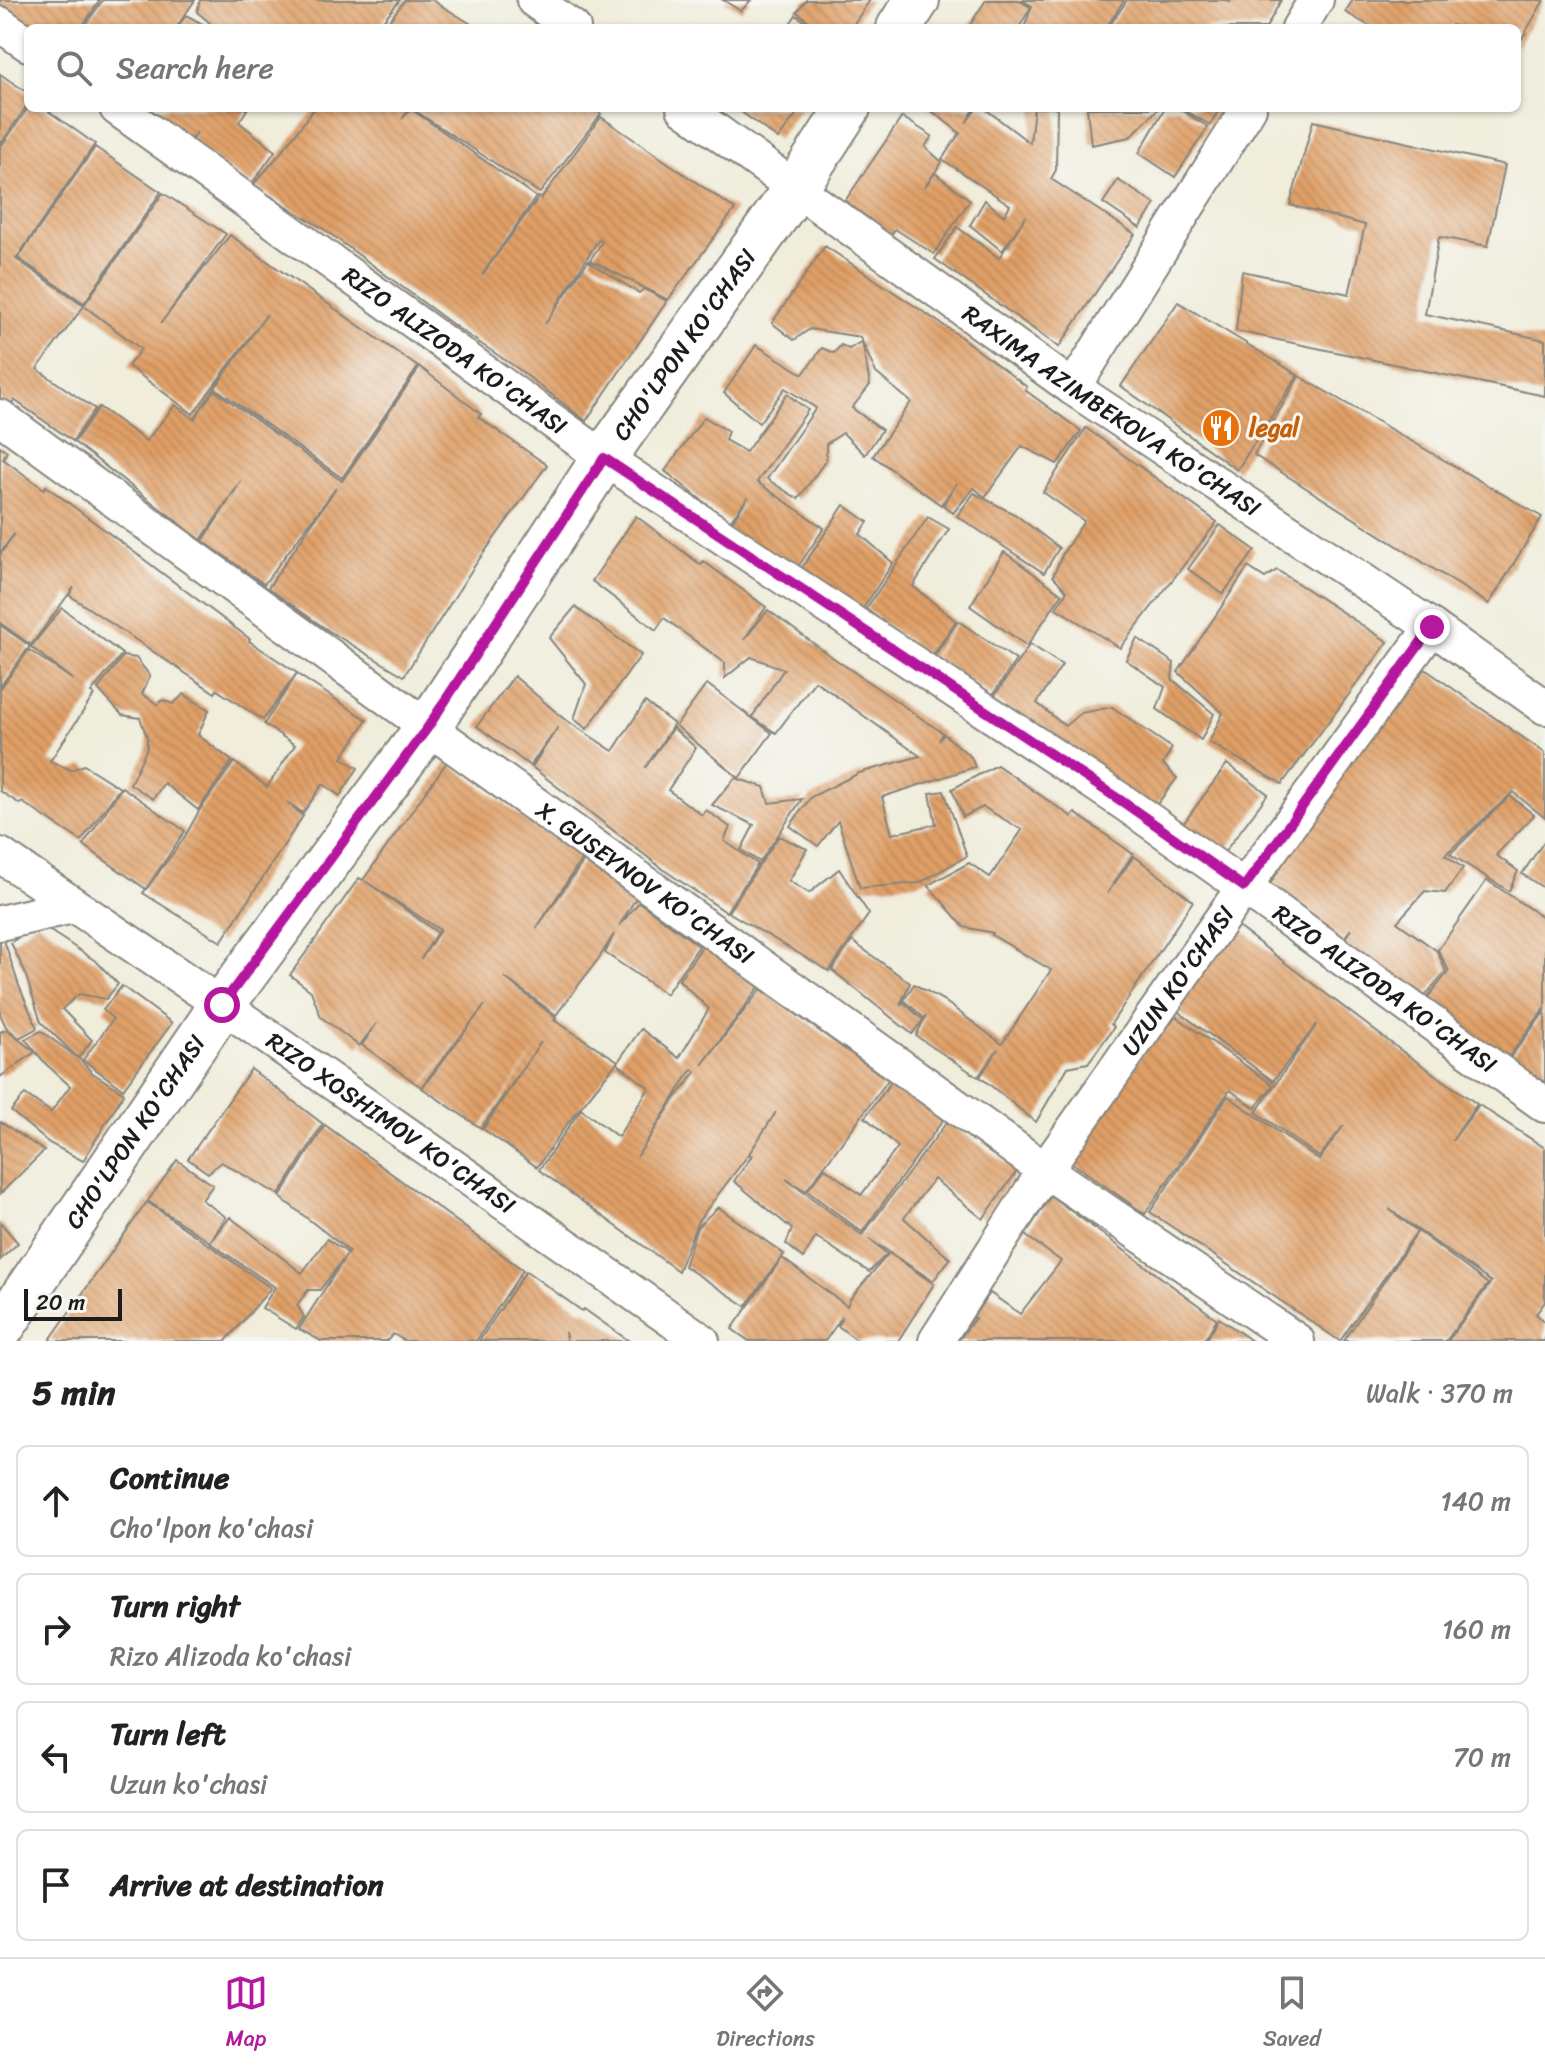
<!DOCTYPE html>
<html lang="en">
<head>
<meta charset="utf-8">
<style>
  :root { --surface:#fff; --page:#f6f6f6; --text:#222; --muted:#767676; --line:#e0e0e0; --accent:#b5179e }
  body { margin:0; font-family:Sriracha,sans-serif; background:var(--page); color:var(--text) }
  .scale { position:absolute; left:24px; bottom:20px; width:98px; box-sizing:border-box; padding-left:8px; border:4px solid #1c1c1c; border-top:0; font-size:22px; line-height:28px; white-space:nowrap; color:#1c1c1c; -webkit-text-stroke:6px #f6f6f2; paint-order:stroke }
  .stop { position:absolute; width:24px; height:24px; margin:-18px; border:6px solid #b5179e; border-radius:50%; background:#fff }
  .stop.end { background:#b5179e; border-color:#fff; box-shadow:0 2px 8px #0008 }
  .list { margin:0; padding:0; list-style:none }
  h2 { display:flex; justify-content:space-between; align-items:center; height:104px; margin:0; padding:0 32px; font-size:34px }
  h2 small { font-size:26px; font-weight:400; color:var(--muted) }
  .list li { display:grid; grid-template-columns:52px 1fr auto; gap:24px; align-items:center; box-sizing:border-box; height:112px; margin:0 16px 16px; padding:0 16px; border:2px solid var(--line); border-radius:12px }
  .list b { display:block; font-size:30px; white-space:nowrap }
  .list p { margin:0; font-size:26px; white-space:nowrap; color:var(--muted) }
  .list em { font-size:26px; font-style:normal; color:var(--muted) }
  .icon { flex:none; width:44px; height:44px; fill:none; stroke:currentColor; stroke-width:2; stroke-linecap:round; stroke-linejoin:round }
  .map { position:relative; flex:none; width:1545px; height:1341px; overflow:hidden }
  .search { position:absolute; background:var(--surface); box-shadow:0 2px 6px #0004; left:24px; right:24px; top:24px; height:88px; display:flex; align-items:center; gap:20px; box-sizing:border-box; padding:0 28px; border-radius:12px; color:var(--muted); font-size:30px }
  .sheet { height:616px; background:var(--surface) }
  nav { display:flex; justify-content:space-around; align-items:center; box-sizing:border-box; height:112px; border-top:2px solid var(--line); background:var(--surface); font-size:22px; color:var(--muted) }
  nav a { display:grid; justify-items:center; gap:4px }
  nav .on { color:var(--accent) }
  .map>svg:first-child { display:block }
  .building { fill:url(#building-back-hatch); fill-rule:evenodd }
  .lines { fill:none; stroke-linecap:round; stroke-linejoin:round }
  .street-casing { stroke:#86847c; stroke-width:38 }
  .secondary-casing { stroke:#86847c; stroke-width:48 }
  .street { stroke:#fff; stroke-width:34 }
  .secondary { stroke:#fff; stroke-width:44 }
  .route { stroke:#b5179e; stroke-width:10 }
  .labels { text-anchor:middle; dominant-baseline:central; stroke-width:6; stroke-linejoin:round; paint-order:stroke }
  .street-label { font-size:24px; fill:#1c1c1c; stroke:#f6f6f2 }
  .food-label { font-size:24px; font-weight:bold; fill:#c56008; stroke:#f6f6f2; text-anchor:start }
</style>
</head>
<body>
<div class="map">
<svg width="1545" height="1341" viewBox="0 0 1545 1341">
  <defs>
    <pattern id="building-back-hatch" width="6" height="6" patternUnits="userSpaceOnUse" patternTransform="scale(2)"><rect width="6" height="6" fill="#df9f66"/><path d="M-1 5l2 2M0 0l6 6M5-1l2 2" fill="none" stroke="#bf8858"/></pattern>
  </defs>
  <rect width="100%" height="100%" fill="#f6f6f2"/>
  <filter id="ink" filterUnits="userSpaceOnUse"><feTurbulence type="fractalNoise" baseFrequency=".0125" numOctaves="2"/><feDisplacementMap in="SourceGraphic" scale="16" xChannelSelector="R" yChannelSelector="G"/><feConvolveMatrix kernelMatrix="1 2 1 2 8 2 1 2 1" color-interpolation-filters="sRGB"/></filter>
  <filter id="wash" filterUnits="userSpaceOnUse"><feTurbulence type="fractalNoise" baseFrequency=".006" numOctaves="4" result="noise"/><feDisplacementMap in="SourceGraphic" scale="32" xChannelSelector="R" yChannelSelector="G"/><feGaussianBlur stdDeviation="1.8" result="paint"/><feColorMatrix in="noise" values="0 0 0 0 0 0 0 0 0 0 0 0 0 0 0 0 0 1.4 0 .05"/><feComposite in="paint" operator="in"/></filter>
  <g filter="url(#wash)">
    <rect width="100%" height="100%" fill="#f0eddb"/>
    <g id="blocks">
      <g class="building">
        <path d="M0,0H100L81,28H32L0,4Z"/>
        <path d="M103,0H195L176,28H83Z"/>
        <path d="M200,0H400L377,28H216L197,12Z"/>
        <path d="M405,0H432L471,24L468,28H388L386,25Z"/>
        <path d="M723,0H751L741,11Z"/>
        <path d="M806,0H870L851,28H817L797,12Z"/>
        <path d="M986,0H1018L1031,7L1019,28H968Z"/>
        <path d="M1022,0H1124L1106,28H1024L1032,6Z"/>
        <path d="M1127,0H1226L1230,2L1231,0H1281L1266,28H1108Z"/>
        <path d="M1353,0H1544L1517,47V28H1459L1452,25L1450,28H1373L1345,12Z"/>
        <path d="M186,15L210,28H177Z"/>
        <path d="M796,15L814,28H787Z"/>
        <path d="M0,74L28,93V104L0,145Z"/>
        <path d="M28,108H44L95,144L16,259L84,305L163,193L226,234L161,323L230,235L418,367L342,478L215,388L267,314L193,414L128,366L141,349L84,306L37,369L95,409L73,441L14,400L9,407L0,400V148Z"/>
        <path d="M139,108H248L239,122L275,151L251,185L190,142L197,132L187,143Z"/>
        <path d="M315,108H410L402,119L411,109L536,197L482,275L539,197L541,199L601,117L735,209L668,300L590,260L602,242L599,239L545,324L588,261L639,293L644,289L667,301L586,421L517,368L459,329L325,230L253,185L279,155Z"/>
        <path d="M411,108H592L601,114L540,193Z"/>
        <path d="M736,108H801L778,139Z"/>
        <path d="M928,108H975L966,123L977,108H984L1030,143L1034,108H1057L1056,170L1051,179L1135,234L1059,347L935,259L957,227L999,258L1026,216L1002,251L970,225L985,200L1004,216L1010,205L942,159L960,133Z"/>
        <path d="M1087,108H1159L1130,137L1091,145Z"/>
        <path d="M1165,108H1178L1208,127L1175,177L1139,153Z"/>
        <path d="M1181,108H1220L1210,125Z"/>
        <path d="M902,117L932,136L925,147L942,162L924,188L935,173L970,200L934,254L895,229L891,235L845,201Z"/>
        <path d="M1313,121L1505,165L1488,246L1439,237L1425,314L1545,340V396L1236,331L1242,271L1349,294L1365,225L1290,205Z"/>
        <path d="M95,147L161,192L84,303L18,258Z"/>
        <path d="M1118,180L1155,204L1140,228L1103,203Z"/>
        <path d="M825,246L958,335L1027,387L1025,390L1081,431L1057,464L1022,446L985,497L974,488L953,513L943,505L957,483L941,505L873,456L911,402L876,373L860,337L810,329L794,340L772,323Z"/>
        <path d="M1178,302L1298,375L1237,470L1121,386Z"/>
        <path d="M862,341L870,385L852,408L882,430L865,455L843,433L826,444V460L798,499L767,479L816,408L785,388L759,423L724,393L756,345L803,374L822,348L834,353L841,345L849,349Z"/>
        <path d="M420,367L481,414L478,417L547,465L473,568L404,676L329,631L268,588L336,488L264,584L203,541L241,481L201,540L74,442L99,407L146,441L175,405L194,419L214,390L342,481Z"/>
        <path d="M1299,376L1542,517L1489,604L1254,455Z"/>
        <path d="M787,394L808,410L757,482L824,528L794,573L727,530L748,497L729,522L665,471L704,417L728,431L725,440L746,452Z"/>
        <path d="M1086,428L1217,522L1120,648L1056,608L1067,591L1053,576L1063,553L1084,521L1043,492Z"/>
        <path d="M0,446L7,451L3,459L44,489L46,486L250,639L249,641L297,673L263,720L217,690L215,693L69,595L74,587L31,645L0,623V555L14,534L0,553Z"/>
        <path d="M974,493L1016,515L1059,548L1044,573L957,516Z"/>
        <path d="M844,505L868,522L860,534L893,563L862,610L801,569Z"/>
        <path d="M636,516L701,565L703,561L766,607L744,640L768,610L832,657L943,733L939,741L944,734L971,757L975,767L882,797L892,834L936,824L930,793L944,791L967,856L919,883L860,888L838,821L818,846L790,826L811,797L859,773L920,756L815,681L776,733L752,717L784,669L751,657L725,678V663L664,618L656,630L592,581Z"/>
        <path d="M928,517L949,529L913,586L956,621L931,658L866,609Z"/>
        <path d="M1220,525L1255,550L1223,594L1188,569Z"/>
        <path d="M1004,552L1062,594L1027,646L970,606Z"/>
        <path d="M1248,567L1265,578L1277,570L1388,642L1282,784L1209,742L1223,713L1178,672Z"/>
        <path d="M575,607L641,655L587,729L574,719L586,684L549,638Z"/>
        <path d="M62,608L122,654L91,693L94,695L50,761L71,770L84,765L120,788L81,841L22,802L20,804L0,791V689L29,650L73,680L31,647Z"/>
        <path d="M958,621L1016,660L992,696L934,657Z"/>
        <path d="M0,625L30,646L0,687Z"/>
        <path d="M1137,638L1174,663L1172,679L1214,714L1201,740L1157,709L1165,687L1126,660Z"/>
        <path d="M1030,644L1062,665L1037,703L1065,726L1081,713L1112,707L1172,748L1163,764L1177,778L1151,812L993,698Z"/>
        <path d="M123,656L136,658L150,676L142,694L157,704L163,700L173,704L184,694L209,710L198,735L232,761L198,810L164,783L153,799L130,784L147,748V737L140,718L122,715L98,689Z"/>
        <path d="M1425,669L1545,753V818L1513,792L1445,855L1463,868L1445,893L1425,891L1397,922L1437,951L1446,971L1422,1000L1342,943L1351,929L1341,942L1267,889L1337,774Z"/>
        <path d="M297,674L367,720L342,758L358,768L340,796L323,784L303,813L287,802L303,816L221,942L143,893L183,840L199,811L234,762L267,787L295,745L264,724Z"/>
        <path d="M514,676L563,718L613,751L645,702L674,724L645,768L673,728L696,748L668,790L702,815L706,810L730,827L724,841L758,864L726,912L664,870L532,767L558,727L530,766L477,726Z"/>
        <path d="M707,684L772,733L739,778L676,726Z"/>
        <path d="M447,762L522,817L583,857L536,929L585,859L636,898L619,926L639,902L699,946L666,994L605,953L614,934L599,958L556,1015L504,977L556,1018L554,1020L618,1061L567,1124L537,1167L483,1129L541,1042L481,1128L422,1088L485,1005L421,1087L362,1045L377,1023L359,1046L321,1017L311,991L290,975L359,878L363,880ZM365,881L440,930L421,959L437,932Z"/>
        <path d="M1227,764L1268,794L1220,858L1178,831Z"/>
        <path d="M997,765L1072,817L1075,813L1133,854L1107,894L1134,856L1193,901L1111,1024L1114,1027L1088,1063L1068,1067L1036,1122L980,1077L998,1049L978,1077L916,1036L926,1015L924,1018L904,1000L914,984L943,1000L1002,1044L1051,970L992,935L993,933L964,927L928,885L969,863L990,877L1022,830L983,807L963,817L952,789Z"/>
        <path d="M735,778L764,787L769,803L802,799L760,862L741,850L754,825L712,805Z"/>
        <path d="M122,787L185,831L146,889L83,845Z"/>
        <path d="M1510,796L1534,815L1496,855L1518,871L1509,891L1450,854Z"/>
        <path d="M779,836L807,849L789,881L809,893L839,869L869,914L829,971L728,912Z"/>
        <path d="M1545,840V889L1522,874Z"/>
        <path d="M1487,880L1545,919V1008L1504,1063L1424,1002L1449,971L1438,950Z"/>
        <path d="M37,922L97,962L118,984L106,999L79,994L62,1009L92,1040L78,1058L41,1022L24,970L11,943Z"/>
        <path d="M1234,924L1399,1049L1477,1104L1452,1141L1479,1105L1545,1148V1302L1536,1314L1545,1323V1341H1448L1491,1282L1389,1209L1417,1231L1340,1341L1150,1212L1228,1096L1319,1160L1344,1125L1319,1157L1256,1112L1317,1024L1273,1081L1172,1007Z"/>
        <path d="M4,940L19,986L37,1028L19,1038L6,1027L0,1014V941Z"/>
        <path d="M852,941L910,983L900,1005L903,1002L923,1020L912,1034L832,970Z"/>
        <path d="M703,945L759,987L702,1065L761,989L888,1080L806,1191L786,1179L862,1235L947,1122L1017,1171L983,1219L934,1179L904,1218L950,1259L933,1281L869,1239L887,1254L869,1272L816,1237L803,1258L786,1244L792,1229L734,1181L752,1156L749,1154L776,1112L749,1154L698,1221L678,1271L539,1170L581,1109L618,1137L649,1088L617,1063L641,1029L679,1058L709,1009L679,980ZM692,1069L696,1072L672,1103L637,1157Z"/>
        <path d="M122,986L172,1023L123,1089L83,1060L113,1019L103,1010Z"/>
        <path d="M1545,1011V1088L1506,1063Z"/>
        <path d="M1171,1013L1273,1085L1255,1108L1230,1090L1145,1214L1068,1160Z"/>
        <path d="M6,1030L35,1052L0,1077V1032Z"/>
        <path d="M41,1031L82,1061L91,1072L124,1093L83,1161L49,1143L11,1111L25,1094L51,1112L70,1086L46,1064L25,1039Z"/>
        <path d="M251,1069L323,1124L279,1195L221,1162L208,1173L188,1159Z"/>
        <path d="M892,1081L943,1120L862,1232L807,1191L825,1168L861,1195L898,1147L865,1117Z"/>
        <path d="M1,1122L44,1151L0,1194V1124Z"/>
        <path d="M325,1125L523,1270L476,1341H405L393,1334L387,1341H321L299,1329L349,1251L280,1197Z"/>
        <path d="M177,1160L213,1185L202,1200L226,1217L210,1242L148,1201Z"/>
        <path d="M1051,1196L1217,1319L1204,1341H958L975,1318L973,1317L990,1293L1020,1314L1061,1261L1025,1235Z"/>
        <path d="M147,1202L271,1288L226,1341H49Z"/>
        <path d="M718,1207L784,1254L746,1306L684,1266L697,1227Z"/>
        <path d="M230,1217L302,1273L327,1239L348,1253L320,1290H308L297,1305L304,1317L296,1329L262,1308L275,1287L210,1243Z"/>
        <path d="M0,1222L18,1243L0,1260Z"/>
        <path d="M1418,1231L1488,1284L1446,1341H1344Z"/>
        <path d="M889,1253L934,1284L898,1341H858L838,1326L842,1317L825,1341H749L732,1329L782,1258L847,1306L850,1299Z"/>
        <path d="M526,1271L582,1311L584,1309L629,1341H567L565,1332L566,1341H479Z"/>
        <path d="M1219,1318L1252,1341H1206Z"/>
      </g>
    </g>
  </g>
  <g filter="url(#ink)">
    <use href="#blocks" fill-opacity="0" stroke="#86847c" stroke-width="2"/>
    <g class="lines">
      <defs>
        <g id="street">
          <path d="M534,0L573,28"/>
          <path d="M0,24L28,44"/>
          <path d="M1299,28L1316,0"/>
          <path id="s1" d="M117,108L604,458L1123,802L1244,887L1545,1105"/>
          <path id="s2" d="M684,108L1073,388L1432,627L1545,707"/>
          <path d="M1073,388L1249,108"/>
          <path id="s3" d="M0,417L440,736L1045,1170L1297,1341"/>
          <path id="s4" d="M0,855L222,1005L702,1341"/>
          <path d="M0,923L73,906"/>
          <path id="s5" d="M936,1341L1045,1170L1244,887L1432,627"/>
        </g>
        <g id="secondary">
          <path d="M899,28L917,0"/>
          <path id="s6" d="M0,1330L222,1005L428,727L604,458L796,188L848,108"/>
        </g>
      </defs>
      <use href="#street" class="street-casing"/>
      <use href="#secondary" class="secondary-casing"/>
      <use href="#street" class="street"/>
      <use href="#secondary" class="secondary"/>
    </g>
  </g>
  <g class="lines" filter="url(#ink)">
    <path class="route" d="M222,1005L428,727L604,458L1123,802L1244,887L1432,627"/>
  </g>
  <defs>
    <symbol id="restaurant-disc" viewBox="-11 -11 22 22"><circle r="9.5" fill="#e8710a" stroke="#f6f6f2"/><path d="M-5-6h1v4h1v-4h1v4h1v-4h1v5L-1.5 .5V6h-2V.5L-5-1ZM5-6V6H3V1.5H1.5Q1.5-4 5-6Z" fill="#fff"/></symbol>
  </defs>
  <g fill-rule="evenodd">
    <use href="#restaurant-disc" x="1199" y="406" width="44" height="44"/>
  </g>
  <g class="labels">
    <g class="street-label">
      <text stroke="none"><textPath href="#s6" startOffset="1200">CHO'LPON KO'CHASI</textPath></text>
      <text stroke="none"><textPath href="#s1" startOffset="416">RIZO ALIZODA KO'CHASI</textPath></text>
      <text stroke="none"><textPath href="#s2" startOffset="524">RAXIMA AZIMBEKOVA KO'CHASI</textPath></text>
      <text stroke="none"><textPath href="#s3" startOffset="796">X. GUSEYNOV KO'CHASI</textPath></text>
      <text stroke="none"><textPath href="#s5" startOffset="434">UZUN KO'CHASI</textPath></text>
      <text stroke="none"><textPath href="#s1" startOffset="1544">RIZO ALIZODA KO'CHASI</textPath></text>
      <text stroke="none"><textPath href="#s4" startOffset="474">RIZO XOSHIMOV KO'CHASI</textPath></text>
      <text stroke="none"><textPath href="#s6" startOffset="240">CHO'LPON KO'CHASI</textPath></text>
    </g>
    <g class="food-label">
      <text x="1249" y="428">legal</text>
    </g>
  </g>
</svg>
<div class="scale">20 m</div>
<div class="stop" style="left:222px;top:1005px"></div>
<div class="stop end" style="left:1432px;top:627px"></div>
<div class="search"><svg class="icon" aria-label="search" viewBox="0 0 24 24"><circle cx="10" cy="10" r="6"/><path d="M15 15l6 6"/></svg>Search here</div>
</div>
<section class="sheet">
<h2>5 min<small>Walk · 370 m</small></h2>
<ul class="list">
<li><svg class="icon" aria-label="ahead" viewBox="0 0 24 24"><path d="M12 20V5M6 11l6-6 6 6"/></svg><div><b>Continue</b><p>Cho'lpon ko'chasi</p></div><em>140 m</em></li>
<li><svg class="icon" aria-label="right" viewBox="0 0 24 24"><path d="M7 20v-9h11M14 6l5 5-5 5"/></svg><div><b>Turn right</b><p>Rizo Alizoda ko'chasi</p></div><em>160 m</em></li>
<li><svg class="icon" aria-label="left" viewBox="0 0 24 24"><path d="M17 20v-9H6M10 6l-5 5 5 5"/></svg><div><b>Turn left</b><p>Uzun ko'chasi</p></div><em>70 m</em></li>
<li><svg class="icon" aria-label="arrive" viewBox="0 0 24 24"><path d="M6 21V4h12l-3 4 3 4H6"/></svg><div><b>Arrive at destination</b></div></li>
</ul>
</section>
<nav>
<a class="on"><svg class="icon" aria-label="map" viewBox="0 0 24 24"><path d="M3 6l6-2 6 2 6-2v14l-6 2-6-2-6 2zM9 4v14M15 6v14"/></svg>Map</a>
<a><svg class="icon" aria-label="directions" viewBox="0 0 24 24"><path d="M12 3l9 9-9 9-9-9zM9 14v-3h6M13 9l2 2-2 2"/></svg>Directions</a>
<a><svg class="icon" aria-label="saved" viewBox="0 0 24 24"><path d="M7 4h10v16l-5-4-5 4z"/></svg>Saved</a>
</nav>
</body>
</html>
